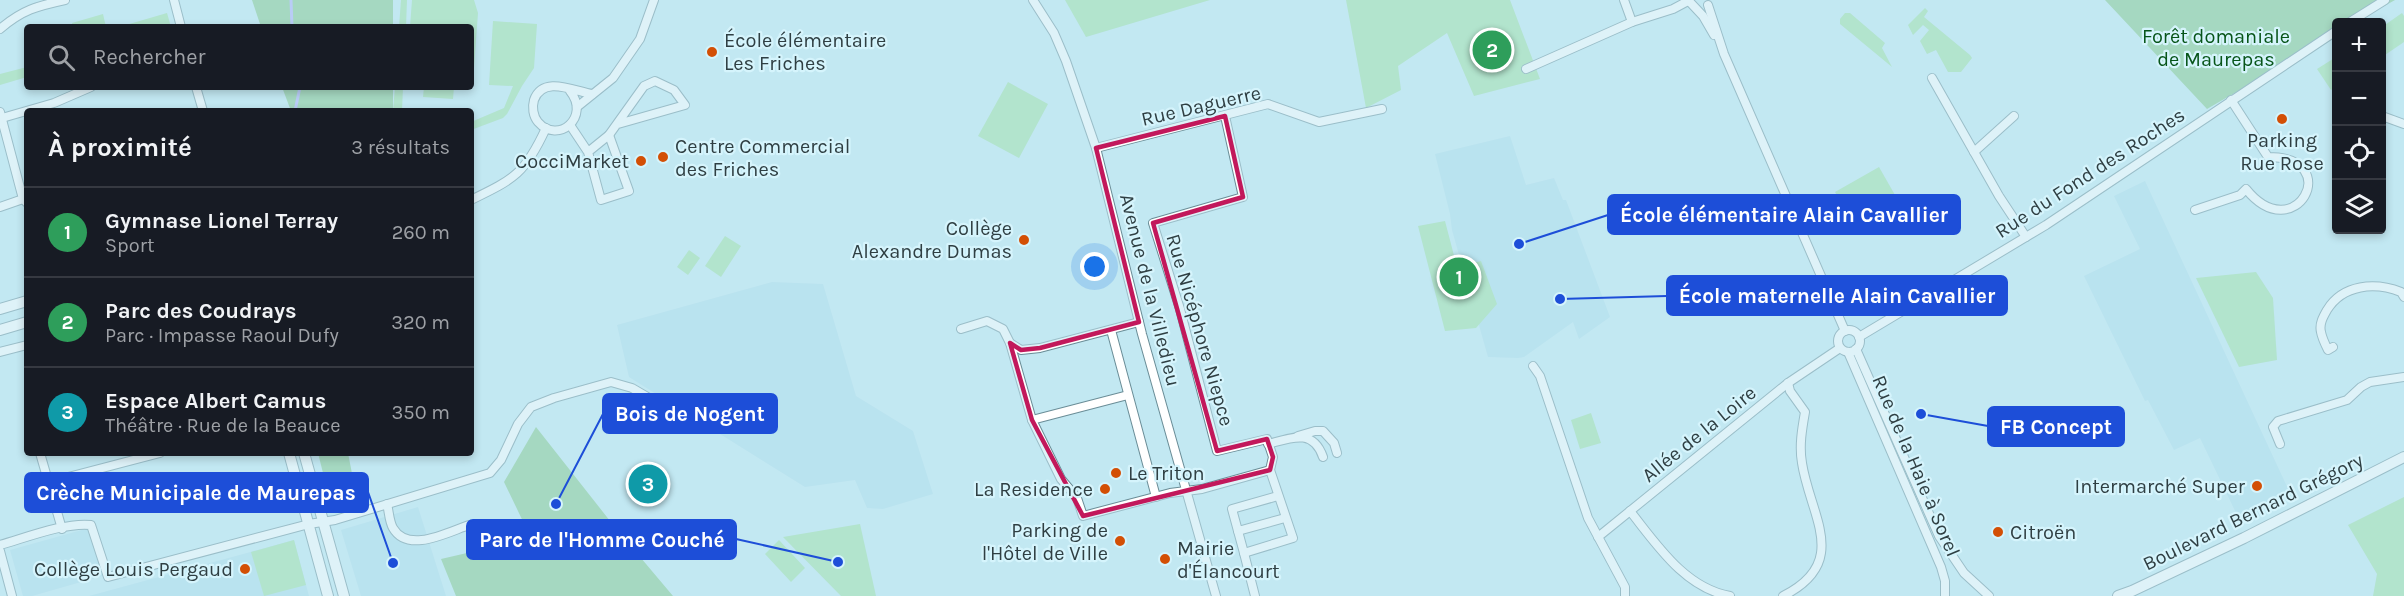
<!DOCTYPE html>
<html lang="fr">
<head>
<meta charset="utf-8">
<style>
  :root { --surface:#171b24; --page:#242831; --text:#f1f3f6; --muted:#9ea1a6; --line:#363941; --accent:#d34f05 }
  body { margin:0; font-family:Karla,sans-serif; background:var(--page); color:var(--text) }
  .controls { position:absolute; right:18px; top:18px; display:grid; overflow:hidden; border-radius:6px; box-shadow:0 3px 9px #0003 }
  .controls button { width:54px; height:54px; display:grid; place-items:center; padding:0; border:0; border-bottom:2px solid var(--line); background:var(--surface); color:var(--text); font:30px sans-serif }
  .you { position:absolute; left:1095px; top:267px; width:21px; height:21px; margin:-15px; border:4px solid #fff; border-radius:50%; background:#1a73e8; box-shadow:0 0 0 9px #1a73e833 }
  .badge { display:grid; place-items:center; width:39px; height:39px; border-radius:50%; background:var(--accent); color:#fff; font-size:20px; font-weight:700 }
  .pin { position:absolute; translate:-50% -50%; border:3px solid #fff; box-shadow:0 2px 6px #0006 }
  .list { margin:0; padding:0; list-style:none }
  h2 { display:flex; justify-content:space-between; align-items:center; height:78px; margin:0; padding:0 24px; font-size:26px }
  h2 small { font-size:20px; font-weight:400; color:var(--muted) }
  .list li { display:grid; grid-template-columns:39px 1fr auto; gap:18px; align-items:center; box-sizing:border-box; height:90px; padding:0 24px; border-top:2px solid var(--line) }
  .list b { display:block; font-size:22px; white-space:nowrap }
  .list p { margin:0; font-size:20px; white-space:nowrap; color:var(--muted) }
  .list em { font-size:20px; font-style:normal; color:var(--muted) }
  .icon { flex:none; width:33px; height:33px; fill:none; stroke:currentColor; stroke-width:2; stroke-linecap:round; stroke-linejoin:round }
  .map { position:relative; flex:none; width:2404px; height:596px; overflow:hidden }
  .search { position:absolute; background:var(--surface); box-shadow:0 3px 9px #0003; left:24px; top:24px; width:450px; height:66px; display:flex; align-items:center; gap:15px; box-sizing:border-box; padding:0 21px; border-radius:6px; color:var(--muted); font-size:22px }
  .panel { position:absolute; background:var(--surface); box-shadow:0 3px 9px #0003; left:24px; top:108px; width:450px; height:348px; border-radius:6px }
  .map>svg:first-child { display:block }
  .built { fill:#aeddea }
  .green { fill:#9ddfa1 }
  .forest { fill:#81c686 }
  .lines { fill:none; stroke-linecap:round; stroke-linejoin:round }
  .stream { stroke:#adabfb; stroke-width:3 }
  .minor-casing { stroke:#6a8d97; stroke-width:10 }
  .tertiary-casing { stroke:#6a8d97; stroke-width:12 }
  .minor { stroke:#fff; stroke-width:8 }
  .tertiary { stroke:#fff; stroke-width:10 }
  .marked { fill:none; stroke:#c2185b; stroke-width:4.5; stroke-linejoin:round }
  .poi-dot { fill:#d34f05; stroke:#d5f4fc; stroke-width:2 }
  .labels { text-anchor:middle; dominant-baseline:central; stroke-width:4.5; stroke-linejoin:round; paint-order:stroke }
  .park-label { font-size:20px; fill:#075519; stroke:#d5f4fc }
  .poi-label { font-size:20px; fill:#2f3f43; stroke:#d5f4fc; text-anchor:end }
  .street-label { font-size:20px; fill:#2f3f43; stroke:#d5f4fc }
  .leader { fill:none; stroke:#1d4ed8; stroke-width:2 }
  .callout-dot { fill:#1d4ed8; stroke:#d5f4fc; stroke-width:2 }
  .callout { fill:#1d4ed8; stroke:#1d4ed8; stroke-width:2 }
  .callout-label { font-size:21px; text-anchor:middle; font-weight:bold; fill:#fff }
</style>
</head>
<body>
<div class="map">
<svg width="2404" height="596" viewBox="0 0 2404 596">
  <rect width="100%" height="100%" fill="#c2e8f2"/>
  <g class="built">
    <path d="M1510,136L1526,185L1554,178L1563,200H1566L1610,317L1579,339L1573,322L1524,357L1518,358L1488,357L1452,230L1450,214L1435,154Z"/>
    <path d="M2145,181L2289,491L2238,517L2200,438L2174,450L2148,400L2145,401L2084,276L2140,249L2114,196Z"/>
    <path d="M772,282L823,284L856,396L913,431L933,494L883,509L867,508L855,480L805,487L629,377L617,325Z"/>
    <path d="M418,507L446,596H361L341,530Z"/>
    <path d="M89,528L102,576L32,596H23L10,550Z"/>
    <path d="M294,540L309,596H89Z"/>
  </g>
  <g class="green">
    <path d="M401,0H407L406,27H399Z"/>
    <path d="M412,0H474L478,13L473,82H471V27H410Z"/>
    <path d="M1065,0H1210L1086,37Z"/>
    <path d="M1346,0H1510L1540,79L1474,96L1447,33L1398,66L1401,90L1366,108Z"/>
    <path d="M1925,8L1928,11L1924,17L1970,55L1972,58L1961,72H1948L1936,50L1927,54L1920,41L1929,30L1923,25L1913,35L1908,25Z"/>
    <path d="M167,13L171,27H119Z"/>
    <path d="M1845,13H1850L1885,43L1882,48L1892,67L1840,24V19Z"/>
    <path d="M2402,13L2404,16V42L2382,57V27Z"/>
    <path d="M103,14L106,27H73L72,23Z"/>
    <path d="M493,21L537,24L534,68L522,86L507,114L503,118L471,130V122L504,108L513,86L489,85Z"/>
    <path d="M2336,57V87L2331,90L2317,69Z"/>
    <path d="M27,67V77L0,85V74Z"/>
    <path d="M1008,82L1048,104L1019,158L978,136Z"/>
    <path d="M395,87H403L402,111H393Z"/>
    <path d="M424,87H454L453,99L423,97Z"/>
    <path d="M1879,167L1903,209L1859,235L1835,192Z"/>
    <path d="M1445,221L1457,267L1481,261L1497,304L1476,328L1445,331L1418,226Z"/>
    <path d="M725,236L741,246L721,277L705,266Z"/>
    <path d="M689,250L700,258L688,275L677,267Z"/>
    <path d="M2256,272L2273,298L2277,360L2239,367L2196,278Z"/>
    <path d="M1591,413L1601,443L1580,449L1571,420Z"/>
    <path d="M2404,497V596H2373L2377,574L2348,525Z"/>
    <path d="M860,524L876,596H841L783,537Z"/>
    <path d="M294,540L306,585L264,596L251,552Z"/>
    <path d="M779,540L805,568L791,582L765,554Z"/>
  </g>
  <g class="forest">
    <path d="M252,0H393V27H261Z"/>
    <path d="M2105,0H2395L2356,22H2336V34L2207,109Z"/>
    <path d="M282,87H393V111H291Z"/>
    <path d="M536,427L614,526L673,596H456L441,559L531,538L504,482Z"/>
    <path d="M318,453H348L356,494L330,501Z"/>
  </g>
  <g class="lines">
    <g class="stream">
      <path d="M291,0L292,27"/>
      <path d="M295,111L300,87"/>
    </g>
    <defs>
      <g id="minor">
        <path d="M174,0L181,27"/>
        <path d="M1033,0L1054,33L1066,61L1096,148L1142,334L1216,596"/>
        <path d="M1624,0L1632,22"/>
        <path d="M1688,0L1703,16L1714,35"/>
        <path d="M1708,5L1724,54L1845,331"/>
        <path d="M2350,22L2385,0"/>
        <path d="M0,29C22,10 37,6 65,0"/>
        <path d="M1526,69L1632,22L1673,9L1688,1"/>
        <path d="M1932,78L1999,196L2026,237"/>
        <path d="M196,87L203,111"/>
        <path d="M570,91C591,117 558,145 538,122C533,116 532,107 534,100C543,75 574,91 592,94"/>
        <path d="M577,107L613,78L640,39L654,0"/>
        <path d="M0,112L23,199L27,203"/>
        <path d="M1225,116L1243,197L1153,223L1180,309L1217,451L1267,439L1273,457L1270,470L1293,538L1244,553L1238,531"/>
        <path d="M2382,116L2404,124"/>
        <path d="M2,118L54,103L91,87"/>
        <path d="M570,125L588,152L601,200L629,191L609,135L588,152"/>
        <path d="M609,135L644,86L655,81L674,90L685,105L618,124"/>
        <path d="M1096,148L1268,104L1319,122L1382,109"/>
        <path d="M1974,152L2014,116"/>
        <path d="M471,200C514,179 525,174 546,128"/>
        <path d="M0,207L23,199"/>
        <path d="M2195,210L2240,195L2246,189C2295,250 2346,157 2268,157L2231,100"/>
        <path d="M961,329L987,321L1003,329L1010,343L1032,420L1061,479L1077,498L1083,516L1170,493L1202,489L1270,470"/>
        <path d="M1111,330L1156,497"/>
        <circle cx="1849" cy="341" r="11"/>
        <path d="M1859,337L2046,225L2336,31"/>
        <path d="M1010,343L1021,350L1040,348L1139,322"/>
        <path d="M2333,347L2328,350C2325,344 2322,338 2321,332C2319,324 2323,317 2327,310C2343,284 2375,282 2401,292L2404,297"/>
        <path d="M1856,349L1939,536L1964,573L1989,596"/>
        <path d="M0,352L27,345"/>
        <path d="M1848,352L1941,567L1945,581V596"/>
        <path d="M1533,366L1540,376L1588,518L1625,587V596"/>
        <path d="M1032,420L1128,395"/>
        <path d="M1298,436L1315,431H1323L1334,443L1337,453"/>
        <path d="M1268,444C1291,438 1313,428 1323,457"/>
        <path d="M2280,444L2273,427L2278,421L2347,400L2361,387L2370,382L2404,377"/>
        <path d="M40,453L62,529"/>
        <path d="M49,482L160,453"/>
        <path d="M1278,496L1232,509L1238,531L1285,518"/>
        <path d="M387,504C389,511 389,521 393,528C408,554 448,532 469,525"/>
        <path d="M1630,511C1657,545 1685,588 1730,596"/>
        <path d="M1598,537L1788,383L1840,348"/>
        <path d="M0,545C25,538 66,522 91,525L108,577L309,524L335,520L490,473L501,460L518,424L531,407L554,398L611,382L632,388L656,402"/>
        <path d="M0,551L12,596"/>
        <path d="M1244,553L1255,596"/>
        <path d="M1783,596C1851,562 1810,516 1802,463C1799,446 1802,429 1805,412L1790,391L1788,383"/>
      </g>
      <g id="tertiary">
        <path d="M0,309L27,301"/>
        <path d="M0,330L27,322"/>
        <path d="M289,453L328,596"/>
        <path d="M304,453L344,596"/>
        <path d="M2118,596L2132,591L2244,538L2404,457"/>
      </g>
    </defs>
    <use href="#minor" class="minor-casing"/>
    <use href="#tertiary" class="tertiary-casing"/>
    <use href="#minor" class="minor"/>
    <use href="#tertiary" class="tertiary"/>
  </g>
  <path d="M0 0H2404V596H0ZM1225,116L1243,197L1153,223L1217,451L1267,439L1273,457L1270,470L1083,516L1032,420L1010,343L1021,350L1040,348L1139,322L1096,148Z" fill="#c2e8f2" fill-opacity=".55" fill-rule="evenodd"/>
  <path class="marked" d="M1225,116L1243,197L1153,223L1217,451L1267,439L1273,457L1270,470L1083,516L1032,420L1010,343L1021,350L1040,348L1139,322L1096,148Z"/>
  <g class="poi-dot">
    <circle cx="712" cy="52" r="6"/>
    <circle cx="2282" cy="119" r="6"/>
    <circle cx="663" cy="157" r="6"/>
    <circle cx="641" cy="161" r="6"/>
    <circle cx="1024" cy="240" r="6"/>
    <circle cx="1116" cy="473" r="6"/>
    <circle cx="2257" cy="486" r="6"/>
    <circle cx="1105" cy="489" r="6"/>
    <circle cx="1998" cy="532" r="6"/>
    <circle cx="1120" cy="541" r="6"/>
    <circle cx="1165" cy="559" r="6"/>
    <circle cx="245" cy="569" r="6"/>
  </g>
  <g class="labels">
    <g class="park-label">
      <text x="2216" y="36">Forêt domaniale<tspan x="2216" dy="23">de Maurepas</tspan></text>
    </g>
    <g class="poi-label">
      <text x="724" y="40" text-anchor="start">École élémentaire<tspan x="724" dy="23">Les Friches</tspan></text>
      <text x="2282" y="140" text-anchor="middle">Parking<tspan x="2282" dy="23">Rue Rose</tspan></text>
      <text x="675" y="146" text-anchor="start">Centre Commercial<tspan x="675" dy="23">des Friches</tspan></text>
      <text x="629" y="161">CocciMarket</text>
      <text x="1012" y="228">Collège<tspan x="1012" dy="23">Alexandre Dumas</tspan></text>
      <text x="1128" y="473" text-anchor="start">Le Triton</text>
      <text x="2245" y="486">Intermarché Super</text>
      <text x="1093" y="489">La Residence</text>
      <text x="1108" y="530">Parking de<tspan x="1108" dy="23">l'Hôtel de Ville</tspan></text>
      <text x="2010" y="532" text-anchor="start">Citroën</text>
      <text x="1177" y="548" text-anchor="start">Mairie<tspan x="1177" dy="23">d'Élancourt</tspan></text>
      <text x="233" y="569">Collège Louis Pergaud</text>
    </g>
    <g class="street-label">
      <text transform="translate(1201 106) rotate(-13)">Rue Daguerre</text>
      <text transform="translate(2090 173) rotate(-33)">Rue du Fond des Roches</text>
      <text transform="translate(1150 290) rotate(76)">Avenue de la Villedieu</text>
      <text transform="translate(1200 330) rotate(74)">Rue Nicéphore Niepce</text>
      <text transform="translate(1699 434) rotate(-39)">Allée de la Loire</text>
      <text transform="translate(1916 466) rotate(67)">Rue de la Haie à Sorel</text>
      <text transform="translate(2253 512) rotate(-26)">Boulevard Bernard Grégory</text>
    </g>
  </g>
  <path class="leader" d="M1519 244L1608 215M1560 299L1667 296M556 504L603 414M1921 414L1988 426M393 563L368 492M838 562L736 539"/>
  <g class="callout-dot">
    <circle cx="1519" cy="244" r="6"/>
    <circle cx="1560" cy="299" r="6"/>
    <circle cx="556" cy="504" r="6"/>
    <circle cx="1921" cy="414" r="6"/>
    <circle cx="393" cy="563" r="6"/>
    <circle cx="838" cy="562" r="6"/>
  </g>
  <g class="callout">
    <rect x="1608" y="195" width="352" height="39" rx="6"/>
    <rect x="1667" y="276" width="340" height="39" rx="6"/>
    <rect x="603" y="394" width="174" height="39" rx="6"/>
    <rect x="1988" y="407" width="136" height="39" rx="6"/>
    <rect x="25" y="473" width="343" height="39" rx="6"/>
    <rect x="467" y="520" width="269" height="39" rx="6"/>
  </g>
  <g class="callout-label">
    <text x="1784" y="222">École élémentaire Alain Cavallier</text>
    <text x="1837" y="303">École maternelle Alain Cavallier</text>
    <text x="690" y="421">Bois de Nogent</text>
    <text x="2056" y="434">FB Concept</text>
    <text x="196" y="500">Crèche Municipale de Maurepas</text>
    <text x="602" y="547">Parc de l'Homme Couché</text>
  </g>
</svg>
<div class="controls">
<button>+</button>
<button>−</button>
<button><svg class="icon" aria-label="locate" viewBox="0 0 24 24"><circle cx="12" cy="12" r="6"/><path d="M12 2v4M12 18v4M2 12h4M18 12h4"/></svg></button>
<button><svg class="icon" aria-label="layers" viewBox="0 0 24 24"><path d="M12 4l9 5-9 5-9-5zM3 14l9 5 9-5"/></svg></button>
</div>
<div class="you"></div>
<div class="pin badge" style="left:1459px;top:277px;background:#2e9e5b">1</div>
<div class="pin badge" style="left:1492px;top:50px;background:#2e9e5b">2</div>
<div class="pin badge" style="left:648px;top:484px;background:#0f9aa8">3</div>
<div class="search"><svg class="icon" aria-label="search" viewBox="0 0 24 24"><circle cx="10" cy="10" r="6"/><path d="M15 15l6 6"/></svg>Rechercher</div>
<section class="panel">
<h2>À proximité<small>3 résultats</small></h2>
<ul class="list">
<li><span class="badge" style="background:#2e9e5b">1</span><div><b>Gymnase Lionel Terray</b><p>Sport</p></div><em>260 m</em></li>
<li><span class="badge" style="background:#2e9e5b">2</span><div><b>Parc des Coudrays</b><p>Parc · Impasse Raoul Dufy</p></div><em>320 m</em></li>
<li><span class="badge" style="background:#0f9aa8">3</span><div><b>Espace Albert Camus</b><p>Théâtre · Rue de la Beauce</p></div><em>350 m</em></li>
</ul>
</section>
</div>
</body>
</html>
